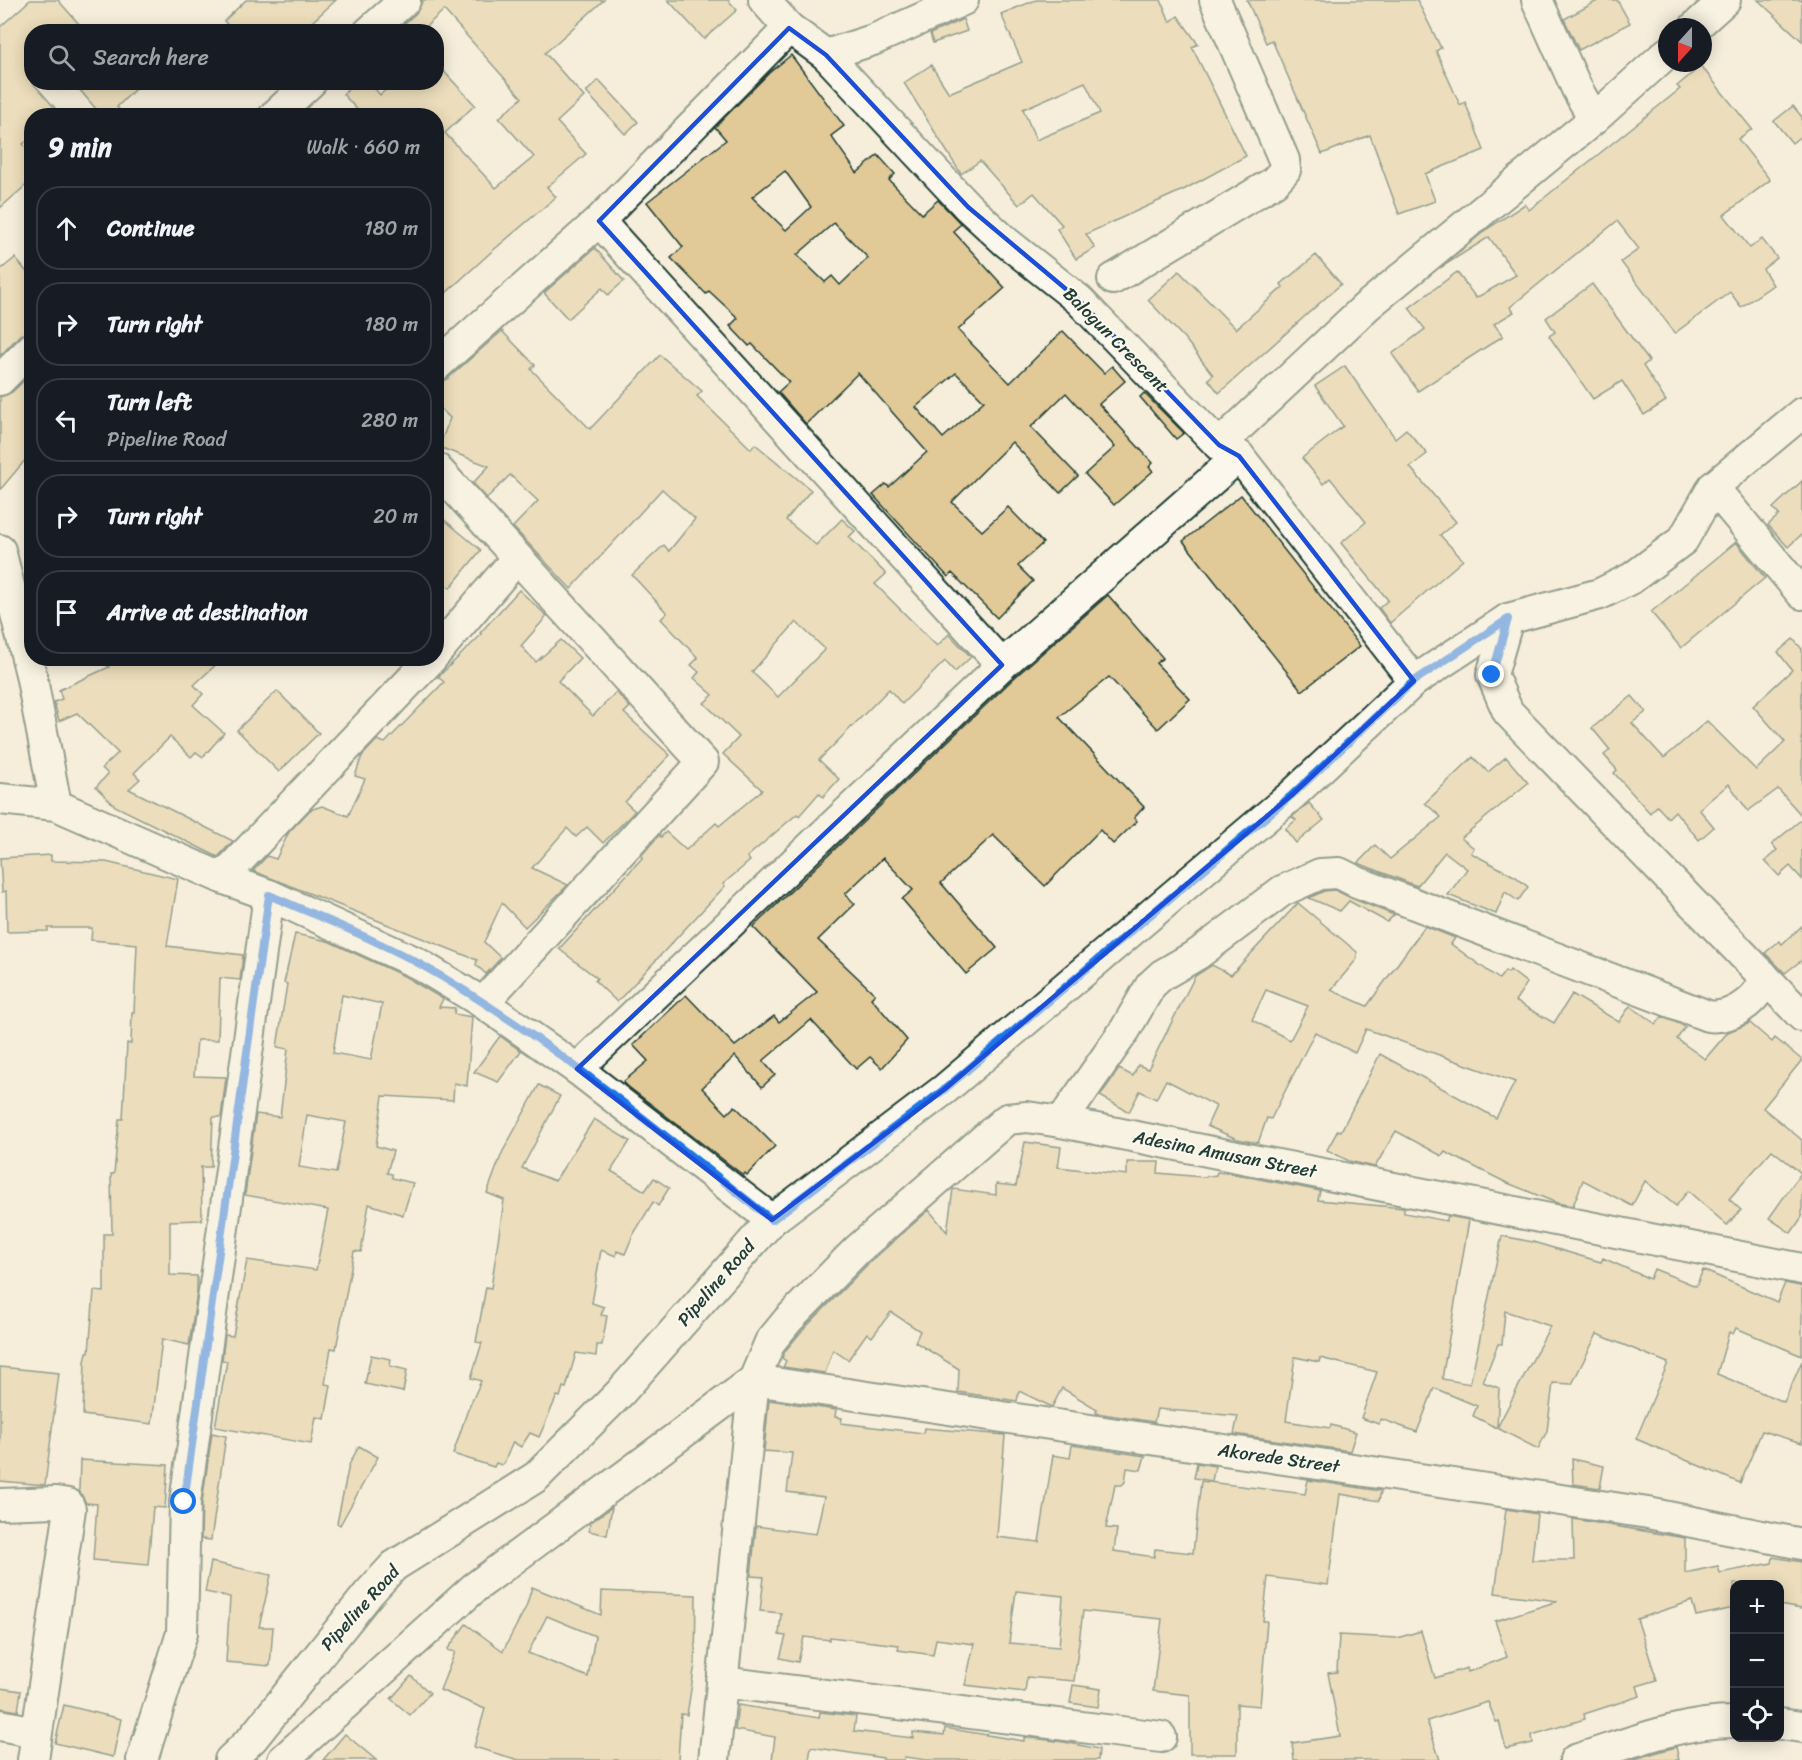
<!DOCTYPE html>
<html lang="en">
<head>
<meta charset="utf-8">
<style>
  :root { --surface:#171b24; --page:#242831; --text:#f1f3f6; --muted:#9ea1a6; --line:#363941 }
  body { margin:0; font-family:Sriracha,sans-serif; background:var(--page); color:var(--text) }
  .controls { position:absolute; right:18px; bottom:18px; display:grid; overflow:hidden; border-radius:12px; box-shadow:0 3px 15px #0003 }
  .controls button { width:54px; height:54px; display:grid; place-items:center; padding:0; border:0; border-bottom:2px solid var(--line); background:var(--surface); color:var(--text); font:30px sans-serif }
  .compass { position:absolute; left:1658px; top:18px; width:54px; height:54px; border-radius:50%; background:var(--surface); box-shadow:0 3px 15px #0003; rotate:201deg }
  .stop { position:absolute; width:18px; height:18px; margin:-14px; border:4px solid #1a73e8; border-radius:50%; background:#fff }
  .stop.end { background:#1a73e8; border-color:#fff; box-shadow:0 2px 6px #0008 }
  .list { margin:0; padding:0; list-style:none }
  h2 { display:flex; justify-content:space-between; align-items:center; height:78px; margin:0; padding:0 24px; font-size:26px }
  h2 small { font-size:20px; font-weight:400; color:var(--muted) }
  .list li { display:grid; grid-template-columns:39px 1fr auto; gap:18px; align-items:center; box-sizing:border-box; height:84px; margin:0 12px 12px; padding:0 12px; border:2px solid var(--line); border-radius:24px }
  .list b { display:block; font-size:22px; white-space:nowrap }
  .list p { margin:0; font-size:20px; white-space:nowrap; color:var(--muted) }
  .list em { font-size:20px; font-style:normal; color:var(--muted) }
  .icon { flex:none; width:33px; height:33px; fill:none; stroke:currentColor; stroke-width:2; stroke-linecap:round; stroke-linejoin:round }
  .map { position:relative; flex:none; width:1802px; height:1760px; overflow:hidden }
  .search { position:absolute; background:var(--surface); box-shadow:0 3px 15px #0003; left:24px; top:24px; width:420px; height:66px; display:flex; align-items:center; gap:15px; box-sizing:border-box; padding:0 21px; border-radius:24px; color:var(--muted); font-size:22px }
  .panel { position:absolute; background:var(--surface); box-shadow:0 3px 15px #0003; left:24px; top:108px; width:420px; height:558px; border-radius:24px }
  .map>svg:first-child { display:block }
  .building { fill:#e1c998; stroke:#1f3d34; stroke-width:1.5; fill-rule:evenodd }
  .lines { fill:none; stroke-linecap:round; stroke-linejoin:round }
  .minor-casing { stroke:#1f3d34; stroke-width:34 }
  .minor { stroke:#fbf7ec; stroke-width:30 }
  .route { stroke:#1a73e8; stroke-width:8 }
  .marked { fill:none; stroke:#1d4ed8; stroke-width:4.5; stroke-linejoin:round }
  .labels { text-anchor:middle; dominant-baseline:central; stroke-width:4.5; stroke-linejoin:round; paint-order:stroke }
  .street-label { font-size:18px; fill:#1f3d34; stroke:#fbf7ec }
</style>
</head>
<body>
<div class="map">
<svg width="1802" height="1760" viewBox="0 0 1802 1760">
  <rect width="100%" height="100%" fill="#f6eedb"/>
  <filter id="ink" filterUnits="userSpaceOnUse"><feTurbulence type="fractalNoise" baseFrequency=".0167" numOctaves="2"/><feDisplacementMap in="SourceGraphic" scale="12" xChannelSelector="R" yChannelSelector="G"/><feConvolveMatrix kernelMatrix="1 2 1 2 8 2 1 2 1" color-interpolation-filters="sRGB"/></filter>
  <g filter="url(#ink)">
    <g class="building">
      <path d="M30,0H58L86,32H32V82L62,116H32V138L23,144L32,154V180L0,208V27Z"/>
      <path d="M246,0H336L301,32H234L224,21Z"/>
      <path d="M423,0H604L545,53L584,97L557,122L586,154L547,187L556,197L490,253L436,302V116H357L360,113L343,94L356,82H369L380,95L394,82H436V63L475,105L445,133L496,188L534,157L499,118L522,98L444,10L420,32H412L404,24L417,12Z"/>
      <path d="M668,0H728L737,10L704,39Z"/>
      <path d="M1036,0H1161L1170,22L1178,16L1198,44L1192,47L1246,156L1185,189L1086,234L1095,248L1076,259L1057,229L1062,225L1034,193L1019,205L980,161L961,174L904,83L931,65L949,93L1022,62L1001,14ZM1085,82L1100,113L1036,140L1023,109Z"/>
      <path d="M1247,0H1417L1441,48L1436,51L1460,105L1465,102L1484,150L1425,174L1435,201L1399,214L1370,135L1322,154L1272,40L1266,43Z"/>
      <path d="M1599,0H1617L1630,23L1579,50L1564,19Z"/>
      <path d="M1758,0H1802V41Z"/>
      <path d="M963,19L967,31L933,43L930,34Z"/>
      <path d="M791,55L844,126L831,136L857,173L878,155L895,174L889,180L922,214L938,200L961,224L953,231L1005,288L958,330L1010,383L1063,331L1104,373L1112,366L1125,381L1099,404L1153,463L1149,467L1153,471L1114,505L1085,474L1115,447L1066,393L1031,427L1078,476L1060,493L1012,442L952,502L982,531L1008,507L1043,543L1018,566L1033,581L997,618L952,573L948,577L873,495L886,484L889,487L927,452L858,373L806,424L778,392L789,382L752,344L749,346L730,326L738,318L709,291L706,294L671,258L683,247L647,202L726,140L715,127L769,73ZM785,171L811,207L786,230L752,197ZM834,223L868,258L840,285L832,276L825,282L797,255ZM956,373L984,401L943,438L916,407Z"/>
      <path d="M1701,66L1752,129L1738,139L1770,180L1724,215L1750,248L1762,239L1777,258L1763,269L1773,285L1741,307L1730,292L1675,333L1621,262L1639,249L1617,221L1510,307L1514,312L1494,324L1503,336L1418,391L1392,354L1425,329L1409,308L1457,272L1476,298L1516,275L1489,237L1440,268L1487,229L1525,204L1529,210L1680,89L1677,86Z"/>
      <path d="M599,80L638,122L625,134L586,92Z"/>
      <path d="M73,82H142L117,107L125,116H102Z"/>
      <path d="M1793,106L1802,117V135L1792,143L1774,121Z"/>
      <path d="M595,248L624,281L608,295L602,288L568,319L544,293Z"/>
      <path d="M1316,255L1341,284L1219,393L1208,379L1213,375L1185,339L1148,300L1179,271L1236,329L1283,287L1281,284Z"/>
      <path d="M15,258L32,278V331L20,335L0,356V270Z"/>
      <path d="M1592,284L1649,361L1643,366L1666,401L1644,415L1622,381L1593,399L1549,336L1555,332L1546,318Z"/>
      <path d="M502,331L535,365L531,369L590,429L660,355L702,391L697,396L751,449L755,444L811,490L786,520L816,545L842,519L855,531L849,537L886,574L875,584L937,646L949,634L971,657L955,672L945,661L902,704L889,689L819,760L839,779L823,797L819,793L799,816L797,814L747,857L750,861L723,884L725,886L617,1002L595,981L597,978L559,949L643,857L641,856L659,835L661,837L666,832L686,850L716,823L719,826L762,790L723,754L739,737L704,703L713,695L694,678L699,672L691,665L698,658L661,619L667,613L632,575L664,545L669,551L695,519L662,489L571,589L513,527L538,501L510,475L487,498L473,483L489,466L439,447L450,418L436,404V383L447,379ZM796,622L825,649L778,697L752,672Z"/>
      <path d="M1345,366L1395,438L1406,429L1427,454L1410,467L1456,522L1440,535L1463,560L1390,623L1379,608L1388,600L1341,543L1366,522L1330,478L1323,484L1302,458L1343,426L1315,386Z"/>
      <path d="M32,373V452L0,490V397L12,392Z"/>
      <path d="M1144,393L1184,433L1176,439L1140,397Z"/>
      <path d="M1802,481V534L1788,547L1768,525L1779,515L1773,508Z"/>
      <path d="M1241,495L1360,646L1302,691L1183,541Z"/>
      <path d="M436,513L481,550L450,588L436,577Z"/>
      <path d="M1736,542L1765,578L1681,648L1651,612Z"/>
      <path d="M519,590L547,616L521,646L536,662L561,640L580,658L558,681L593,716L616,692L630,707L624,713L670,755L625,802L635,811L603,843L587,827L576,837L567,828L532,868L568,885L525,927L502,903L484,942L501,958L486,974L476,965L477,960L253,871L267,856L276,859L289,832L310,810L322,806L348,816L365,779L355,776L362,756L377,740L385,743L444,682L438,677L482,634L480,633Z"/>
      <path d="M1108,595L1163,658L1156,663L1190,699L1158,729L1109,677L1059,717L1144,807L1134,818L1137,821L1113,844L1100,830L1045,886L993,835L941,883L997,948L966,974L902,899L913,890L883,858L845,894L855,904L818,940L875,994L871,998L907,1040L882,1068L870,1057L856,1069L811,1020L763,1061L775,1075L762,1087L735,1056L702,1088L727,1114L735,1106L775,1146L747,1175L745,1173L743,1175L626,1085L623,1082L648,1061L633,1045L686,995L735,1046L774,1016L779,1022L817,992L753,927L1014,678Z"/>
      <path d="M1793,639L1802,649V816L1778,789L1748,811L1729,784L1699,809L1714,827L1699,840L1675,811L1668,818L1657,806L1650,813L1614,773L1617,770L1604,755L1610,750L1592,728L1632,696L1646,712L1632,723L1664,758L1707,721L1756,770L1785,742L1753,706L1792,670L1778,652Z"/>
      <path d="M100,658H223L194,685L203,694L193,705L224,733L203,757L196,752L191,757L170,737L134,773L140,779L129,789L233,841L218,857L115,806L96,787L108,774L102,768L118,753L77,713L59,721L54,702L62,699L59,690L109,667Z"/>
      <path d="M277,691L319,733L279,772L237,730Z"/>
      <path d="M1473,757L1488,772L1506,757L1528,783L1461,838L1474,848L1471,853L1516,877L1528,887L1518,901L1505,892L1496,914L1448,895L1467,869L1445,852L1417,886L1358,863L1375,845L1390,859L1441,817L1425,803Z"/>
      <path d="M1309,803L1324,820L1296,843L1285,829L1296,820L1292,817Z"/>
      <path d="M1802,819V879L1790,866L1779,876L1765,861L1777,850L1772,844Z"/>
      <path d="M51,855V861L106,862L178,879L167,946L243,955L240,980L220,978L218,1040H197L194,1076L226,1077L221,1117H213L211,1167H201L202,1220L170,1221V1275L197,1276V1292L189,1345L162,1339L152,1424L83,1415L85,1362L87,1352H89L94,1291L104,1292V1234H112L111,1174H114L119,1119H123L127,1043L131,1044L132,1012H134L137,944L91,940L92,928H48V931L7,932L6,891L2,892L0,858Z"/>
      <path d="M1335,890L1351,898L1394,915L1387,922L1349,901L1340,911L1309,898L1324,891Z"/>
      <path d="M1298,903L1357,952V959L1331,990L1367,1006L1425,926L1455,938L1451,944L1499,979L1505,971L1508,973L1510,970L1527,983L1515,1001L1554,1023L1572,994L1619,1022L1630,1006L1656,1024L1662,1017L1680,1024L1685,1027L1677,1039L1705,1059L1728,1032L1750,1023L1772,1042L1775,1038L1802,1060L1763,1108L1802,1140V1217L1791,1233L1769,1218L1801,1173L1772,1150L1729,1199L1741,1210L1727,1225L1688,1191L1676,1206L1645,1181L1632,1206L1583,1180L1573,1206L1557,1203L1505,1182L1445,1152L1442,1156L1396,1131L1375,1167L1349,1161L1327,1150L1338,1130L1341,1131L1380,1054L1496,1118L1515,1082L1366,1029L1355,1053L1315,1032L1271,1119L1267,1118L1258,1143L1237,1139L1207,1126L1216,1106L1166,1080L1156,1099L1140,1091L1129,1112L1100,1096L1119,1069L1133,1076L1138,1065L1148,1069L1195,976L1212,965L1231,975ZM1266,990L1308,1006L1290,1040L1252,1020Z"/>
      <path d="M1802,926V960L1785,973L1765,953L1779,941L1782,944Z"/>
      <path d="M295,934L328,941L404,976L443,999L439,1007L455,1008L454,1014L472,1017L467,1086L454,1083L453,1100L383,1096L376,1146L393,1151L387,1173L392,1174V1178L413,1183L403,1215L369,1204L361,1252L354,1251L336,1349L331,1348L325,1384L331,1385L325,1419L316,1417L311,1444L215,1427L227,1361L222,1360L225,1335L233,1336L247,1260L316,1270L328,1210L245,1195L256,1114L280,1117L288,1049L277,1047L287,984L284,983ZM342,995L382,1004L371,1060L333,1053ZM307,1115L346,1122L336,1173L299,1167Z"/>
      <path d="M500,1036L521,1051L498,1082L474,1072Z"/>
      <path d="M539,1085L560,1096L522,1168L555,1181L594,1119L630,1141L611,1171L645,1191L654,1178L669,1188L658,1206L653,1202L633,1235L625,1254L617,1251L616,1256L601,1250L592,1303L604,1307L601,1315L607,1316L602,1345H597L596,1356L576,1353L566,1388L563,1387L560,1397L557,1396L539,1437L530,1433L521,1447L513,1442L504,1463L501,1465L496,1463L494,1467L453,1454L467,1412L481,1381L471,1378L482,1343L476,1342L486,1287L491,1288L504,1200L487,1193L502,1153Z"/>
      <path d="M1025,1142L1061,1147L1058,1167L1127,1175V1162H1159L1158,1173L1203,1177L1216,1175L1217,1172L1234,1174L1320,1191L1318,1200L1404,1208V1213L1446,1221L1448,1216L1469,1220L1442,1379L1470,1384L1502,1236L1533,1242L1601,1262L1603,1258L1650,1279L1654,1269L1696,1286L1703,1270L1777,1302L1785,1283L1800,1286L1802,1287V1356L1736,1328L1733,1334L1729,1332L1717,1374L1784,1402L1802,1361V1443L1762,1431L1740,1483L1636,1439L1668,1363L1597,1334L1572,1384L1553,1383L1547,1431L1538,1449L1497,1428L1550,1326L1505,1311L1502,1344H1498L1483,1382L1499,1388L1497,1428L1473,1416L1477,1406L1434,1388L1417,1432L1381,1419L1379,1424L1361,1418L1377,1372L1320,1358L1319,1362L1295,1357L1286,1421L1330,1428L1331,1425L1356,1432L1350,1451L1234,1434L1238,1416L1157,1409L1154,1422L1096,1413L1097,1409L1062,1388L1052,1407L1019,1391L1017,1401L958,1392L959,1369L915,1342L920,1331L891,1312L872,1337L867,1333L848,1360L833,1350L825,1373L783,1367L786,1361L782,1358L785,1351L801,1332L869,1263L929,1210L947,1232L953,1189L996,1195V1184L1016,1186Z"/>
      <path d="M371,1355L391,1359L390,1366L407,1370L403,1392L365,1384Z"/>
      <path d="M0,1367L59,1373L45,1485L0,1481Z"/>
      <path d="M769,1400L836,1410L835,1417L842,1418L841,1423L923,1433L924,1428L1005,1435L997,1537L1039,1542L1053,1455L1070,1458L1072,1445L1145,1456L1141,1470L1127,1468L1125,1482L1122,1485H1115L1106,1528L1117,1529L1114,1551L1154,1557L1155,1549L1193,1553L1201,1481L1305,1494L1308,1480L1381,1491L1379,1501L1340,1494L1328,1585L1268,1577L1263,1621H1267L1260,1706L1237,1704V1754H1190V1695L1153,1691L1162,1619L1083,1611L1074,1681L1027,1677L1025,1692L965,1685L974,1644L936,1639L933,1655L898,1650L899,1645L830,1637V1640L804,1637L798,1662L780,1658L786,1636L779,1635L781,1613L760,1611L764,1577L751,1576L756,1526L816,1534L824,1497L787,1492L792,1453L764,1451ZM1016,1591L1063,1596L1059,1647L1009,1643Z"/>
      <path d="M212,1433L226,1436L211,1540L201,1539L202,1503Z"/>
      <path d="M359,1446L378,1457L340,1525L337,1523L349,1465Z"/>
      <path d="M1572,1459L1604,1466L1600,1488L1573,1484Z"/>
      <path d="M80,1460L168,1465L165,1508L153,1507L148,1565L93,1560L97,1504L86,1503L79,1490Z"/>
      <path d="M1197,1463L1215,1466L1212,1481L1194,1478Z"/>
      <path d="M612,1507L607,1535L589,1531L590,1523Z"/>
      <path d="M1506,1509L1537,1514L1532,1560H1574L1573,1519L1685,1538V1573L1718,1566L1720,1573L1772,1563L1773,1557L1802,1562V1609L1779,1605V1584H1734V1608L1696,1616L1692,1601L1637,1619L1657,1680L1637,1686L1640,1696L1584,1714L1585,1719L1532,1735L1533,1743L1506,1749L1499,1721L1496,1722L1488,1702L1427,1721L1440,1760H1294L1292,1743L1340,1736L1328,1673L1337,1672L1339,1635L1397,1638L1421,1631L1435,1678L1467,1668L1468,1672L1507,1657L1495,1621L1558,1601L1495,1593Z"/>
      <path d="M211,1562L271,1575L259,1627H273L270,1666L226,1662L230,1597L205,1592Z"/>
      <path d="M532,1587L601,1615L602,1591L696,1595L695,1664L687,1715L681,1714L678,1760H519L474,1747L485,1709L440,1690L455,1652L447,1650L466,1624L503,1651L526,1607ZM547,1616L595,1636L588,1677L528,1653Z"/>
      <path d="M411,1676L430,1693L410,1715L391,1699Z"/>
      <path d="M1073,1685L1101,1689L1098,1707L1070,1703Z"/>
      <path d="M0,1688L21,1691L18,1711L0,1708Z"/>
      <path d="M64,1705L121,1719L113,1757L55,1743Z"/>
      <path d="M738,1705L819,1718L820,1712L856,1716L854,1731L913,1738V1732L944,1735L945,1728L1024,1741V1737L1064,1742L1099,1749L1098,1760H927L905,1757L904,1760H883V1758L811,1747L809,1760H772L775,1737L735,1730Z"/>
      <path d="M345,1734L376,1760H323Z"/>
      <path d="M1676,1747L1679,1760H1631L1658,1752Z"/>
    </g>
    <g class="lines">
      <defs>
        <g id="minor">
          <path d="M764,0L789,28L826,55L968,207L1006,242L1079,300L1219,445L1239,456L1414,681"/>
          <path d="M1537,0L1577,89L1594,119"/>
          <path d="M1695,27L1725,0"/>
          <path d="M369,32L405,0"/>
          <path d="M826,55L873,40L963,0"/>
          <path d="M274,116L311,82"/>
          <path d="M599,221L1002,665"/>
          <path d="M1113,279L1274,182L1285,170L1284,160L1215,0"/>
          <path d="M436,366L599,221L789,28"/>
          <path d="M0,380L32,348"/>
          <path d="M1219,445L1366,307L1594,119L1667,53"/>
          <path d="M436,468L703,762L483,1003"/>
          <path d="M1713,487L1802,594"/>
          <path d="M0,550L31,674L56,805"/>
          <path d="M1508,619L1492,675L1508,712L1802,1016"/>
          <path d="M436,653L517,558"/>
          <path d="M0,799L56,805L222,878L269,895L417,963L483,1003L577,1069L772,1220"/>
          <path d="M222,878L432,658"/>
          <path d="M577,1069L1002,665L1239,456"/>
          <path d="M1061,1122L1125,1030L1151,985L1162,975L1198,954L1282,891L1320,874L1339,873L1357,882L1708,1016C1730,1019 1752,1004 1763,984L1762,974"/>
          <path d="M754,1380L1648,1513L1802,1544"/>
          <path d="M0,1504L56,1502L68,1504L70,1509L33,1760"/>
          <path d="M722,1682L1161,1737"/>
          <path d="M1780,1724L1802,1727"/>
          <path d="M0,1725L36,1732"/>
          <path d="M142,1760L182,1633L185,1502L269,895"/>
          <path d="M230,1760L252,1739L369,1593L394,1566L536,1477L620,1393L772,1220L945,1089L1292,795L1414,681L1508,619L1600,594L1632,578L1683,540L1713,487L1802,413"/>
          <path d="M283,1760L474,1588L754,1380"/>
          <path d="M714,1760L754,1380L770,1342L788,1320L857,1250L1007,1119L1027,1117L1061,1122L1802,1269"/>
          <path d="M1575,1760C1627,1744 1680,1722 1734,1722"/>
        </g>
      </defs>
      <use href="#minor" class="minor-casing"/>
      <use href="#minor" class="minor"/>
    </g>
  </g>
  <g class="lines" filter="url(#ink)">
    <path class="route" d="M184,1502L269,895C319,917 371,937 418,963C545,1034 658,1131 772,1220L945,1089L1292,795L1414,681L1508,619L1492,675"/>
  </g>
  <path d="M0 0H1802V1760H0ZM789,28L826,55L968,207L1079,300L1219,445L1239,456L1414,681L1292,795L945,1089L772,1220L577,1069L1002,665L599,221Z" fill="#f6eedb" fill-opacity=".55" fill-rule="evenodd"/>
  <path class="marked" d="M789,28L826,55L968,207L1079,300L1219,445L1239,456L1414,681L1292,795L945,1089L772,1220L577,1069L1002,665L599,221Z"/>
  <g class="labels">
    <g class="street-label">
      <text transform="translate(1116 340) rotate(45)">Balogun Crescent</text>
      <text transform="translate(1225 1154) rotate(11)">Adesina Amusan Street</text>
      <text transform="translate(716 1283) rotate(-49)">Pipeline Road</text>
      <text transform="translate(1279 1458) rotate(8)">Akorede Street</text>
      <text transform="translate(360 1608) rotate(-48)">Pipeline Road</text>
    </g>
  </g>
</svg>
<div class="controls">
<button>+</button>
<button>−</button>
<button><svg class="icon" aria-label="locate" viewBox="0 0 24 24"><circle cx="12" cy="12" r="6"/><path d="M12 2v4M12 18v4M2 12h4M18 12h4"/></svg></button>
</div>
<svg class="compass" viewBox="-18 -18 36 36"><path d="M0-13l5 13h-10z" fill="#e53935"/><path d="M0 13l5-13h-10z" fill="#9ea1a6"/></svg>
<div class="stop" style="left:184px;top:1502px"></div>
<div class="stop end" style="left:1492px;top:675px"></div>
<div class="search"><svg class="icon" aria-label="search" viewBox="0 0 24 24"><circle cx="10" cy="10" r="6"/><path d="M15 15l6 6"/></svg>Search here</div>
<section class="panel">
<h2>9 min<small>Walk · 660 m</small></h2>
<ul class="list">
<li><svg class="icon" aria-label="ahead" viewBox="0 0 24 24"><path d="M12 20V5M6 11l6-6 6 6"/></svg><div><b>Continue</b></div><em>180 m</em></li>
<li><svg class="icon" aria-label="right" viewBox="0 0 24 24"><path d="M7 20v-9h11M14 6l5 5-5 5"/></svg><div><b>Turn right</b></div><em>180 m</em></li>
<li><svg class="icon" aria-label="left" viewBox="0 0 24 24"><path d="M17 20v-9H6M10 6l-5 5 5 5"/></svg><div><b>Turn left</b><p>Pipeline Road</p></div><em>280 m</em></li>
<li><svg class="icon" aria-label="right" viewBox="0 0 24 24"><path d="M7 20v-9h11M14 6l5 5-5 5"/></svg><div><b>Turn right</b></div><em>20 m</em></li>
<li><svg class="icon" aria-label="arrive" viewBox="0 0 24 24"><path d="M6 21V4h12l-3 4 3 4H6"/></svg><div><b>Arrive at destination</b></div></li>
</ul>
</section>
</div>
</body>
</html>
